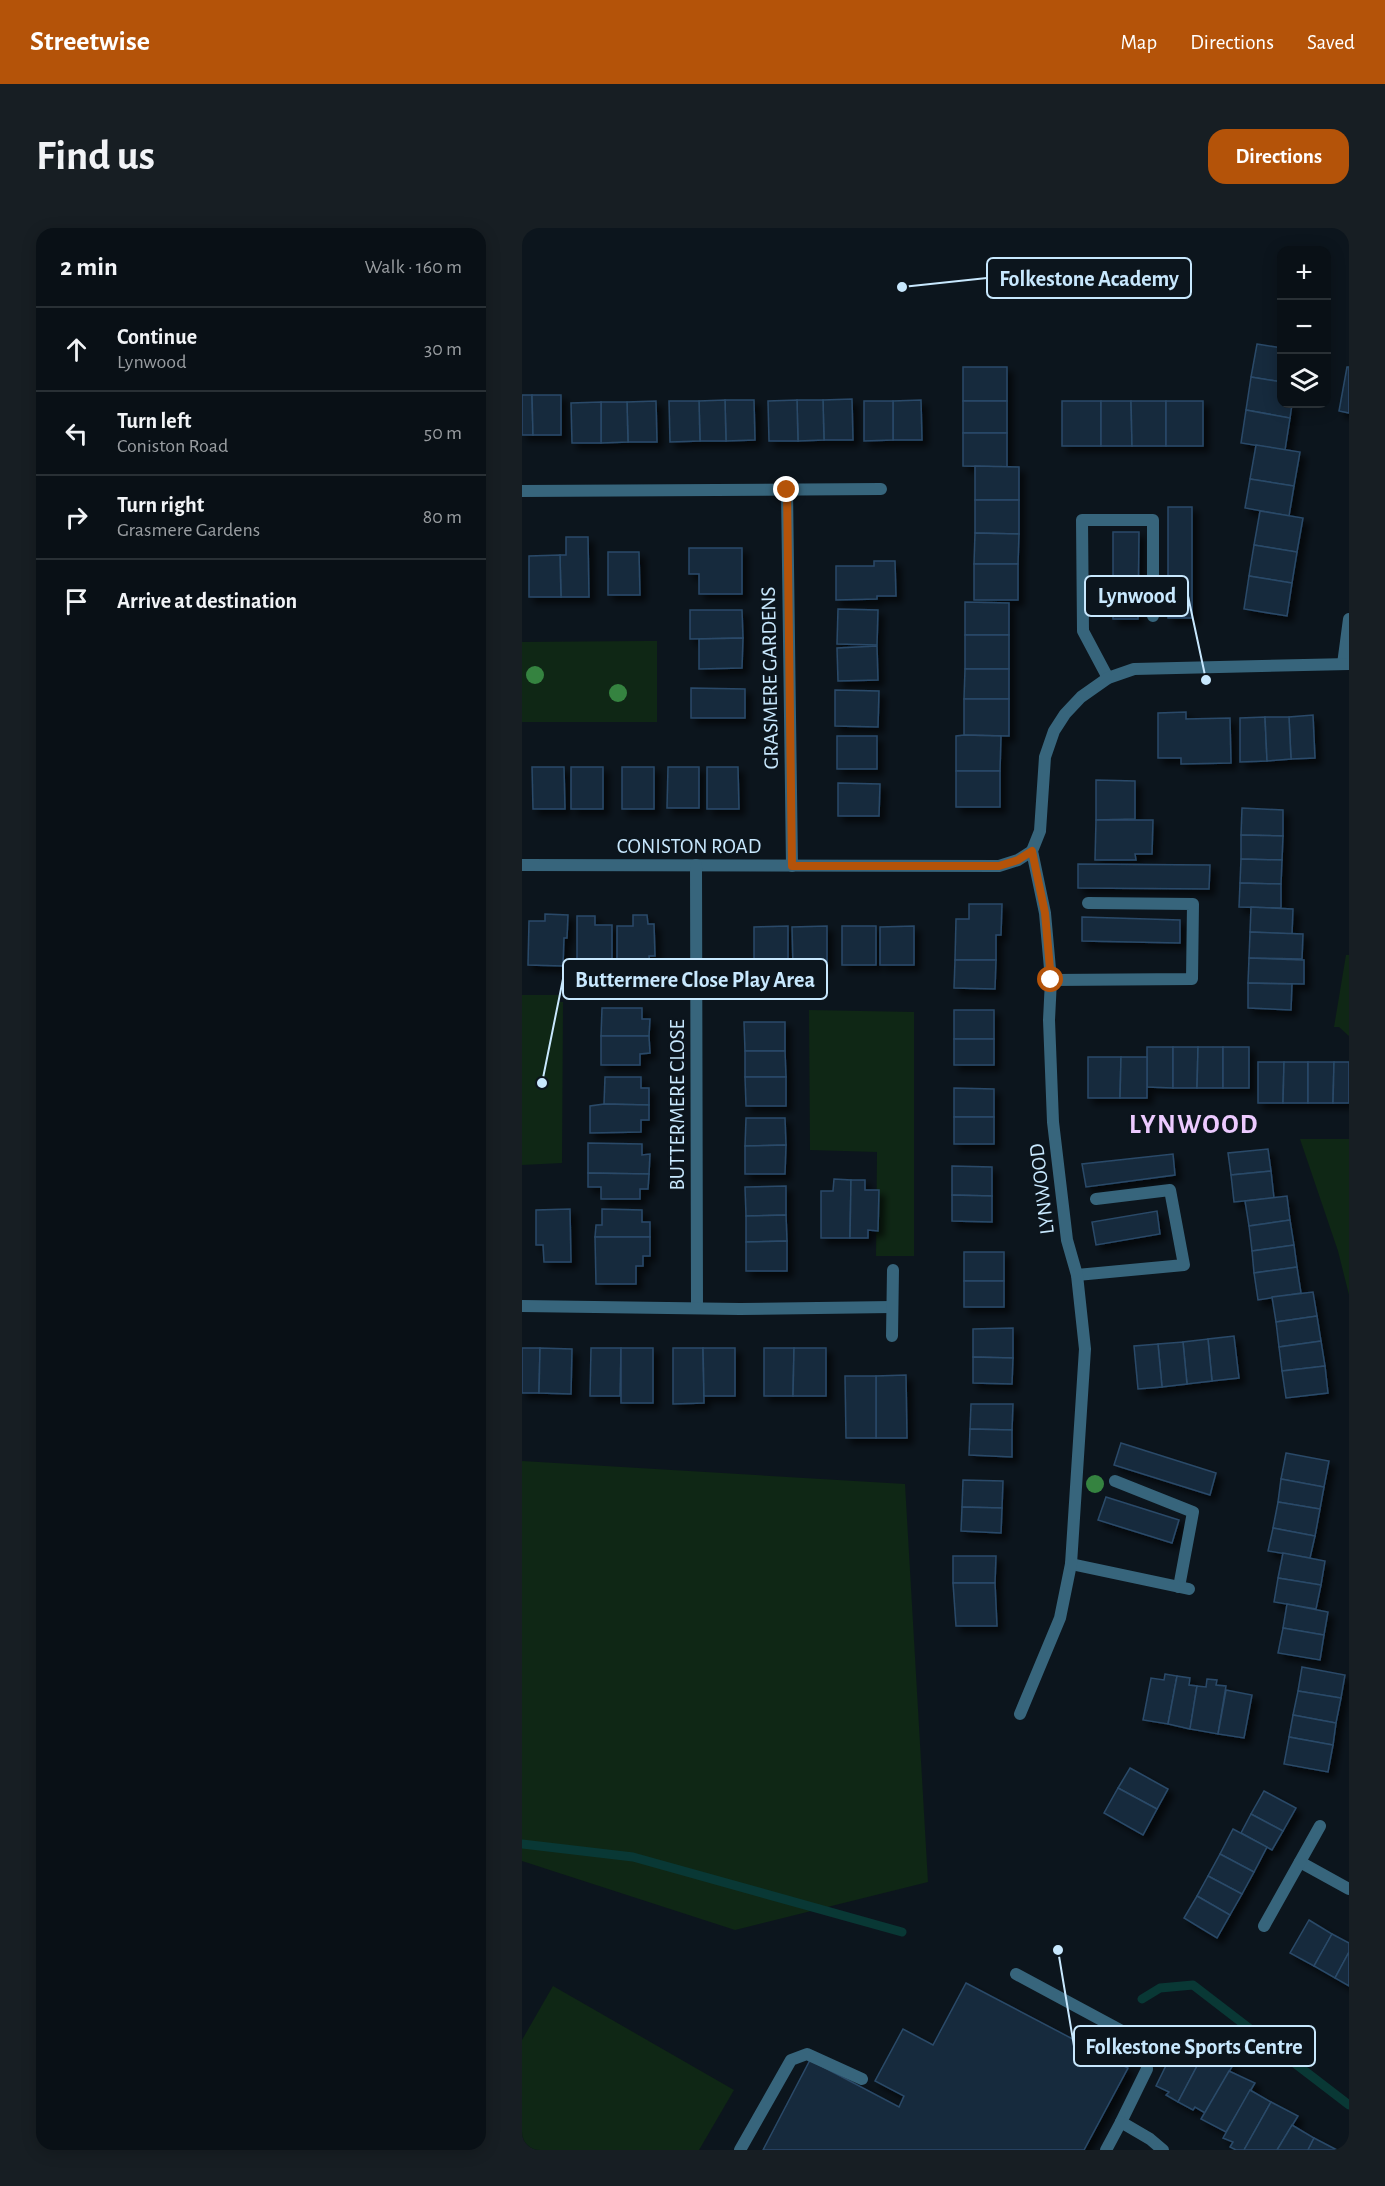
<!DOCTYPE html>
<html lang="en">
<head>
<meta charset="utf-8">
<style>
  :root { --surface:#091016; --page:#171e23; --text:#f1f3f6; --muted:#999da1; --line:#293035; --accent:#b45309 }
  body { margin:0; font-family:"Alegreya Sans",sans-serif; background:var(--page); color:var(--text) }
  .controls { position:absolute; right:18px; top:18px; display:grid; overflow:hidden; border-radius:12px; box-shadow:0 3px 15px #0003 }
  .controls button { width:54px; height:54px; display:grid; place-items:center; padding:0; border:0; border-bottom:2px solid var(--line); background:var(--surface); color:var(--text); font:30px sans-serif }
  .stop { position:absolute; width:18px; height:18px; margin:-14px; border:4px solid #b45309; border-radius:50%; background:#fff }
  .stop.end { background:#b45309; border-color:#fff; box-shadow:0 2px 6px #0008 }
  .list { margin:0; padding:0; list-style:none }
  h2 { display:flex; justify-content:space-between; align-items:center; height:78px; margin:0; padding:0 24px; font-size:26px }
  h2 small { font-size:20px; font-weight:400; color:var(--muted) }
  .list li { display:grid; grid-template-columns:39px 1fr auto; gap:18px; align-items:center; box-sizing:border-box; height:84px; padding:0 24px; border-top:2px solid var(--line) }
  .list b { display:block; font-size:22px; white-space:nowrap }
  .list p { margin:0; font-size:20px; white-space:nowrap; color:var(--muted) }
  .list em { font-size:20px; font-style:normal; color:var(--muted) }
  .icon { flex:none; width:33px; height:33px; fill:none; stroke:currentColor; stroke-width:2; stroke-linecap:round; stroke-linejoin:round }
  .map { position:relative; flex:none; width:827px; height:1922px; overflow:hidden; border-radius:18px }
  header { display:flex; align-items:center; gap:36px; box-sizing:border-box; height:84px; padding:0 30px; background:var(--accent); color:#fff }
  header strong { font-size:28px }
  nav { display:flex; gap:33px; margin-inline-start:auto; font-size:21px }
  .intro { display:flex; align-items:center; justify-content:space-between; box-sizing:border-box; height:144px; padding:0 36px }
  h1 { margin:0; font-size:42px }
  .button { padding:15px 27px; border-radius:18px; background:var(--accent); color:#fff; font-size:21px; font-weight:700 }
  main { display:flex; gap:36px; padding:0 36px }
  aside { flex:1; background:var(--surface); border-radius:18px; box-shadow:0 3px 15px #0003 }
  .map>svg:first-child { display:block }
  .green { fill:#0f2715 }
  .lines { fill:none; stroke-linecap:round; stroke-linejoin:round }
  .stream { stroke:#093835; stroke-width:9 }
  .building { fill:#182b3d; stroke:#2a4a69; stroke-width:1.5; filter:url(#shadow) }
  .lane { stroke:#37657c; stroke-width:12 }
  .street { stroke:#37657c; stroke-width:12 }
  .tree { fill:#358340 }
  .route { stroke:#b45309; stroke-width:8 }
  .labels { text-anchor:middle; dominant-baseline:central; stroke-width:4.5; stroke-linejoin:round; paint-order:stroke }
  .street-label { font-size:21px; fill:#c8e8fe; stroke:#0c151d }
  .district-label { font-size:27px; font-weight:bold; letter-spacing:1.5px; fill:#eccaff; stroke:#0c151d }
  .leader { fill:none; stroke:#c8e8fe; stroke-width:2 }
  .callout-dot { fill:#c8e8fe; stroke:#0c151d; stroke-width:2 }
  .callout { fill:#0c151d; stroke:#c8e8fe; stroke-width:2 }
  .callout-label { font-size:22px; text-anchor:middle; font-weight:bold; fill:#c8e8fe }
</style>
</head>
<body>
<header>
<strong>Streetwise</strong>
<nav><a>Map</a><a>Directions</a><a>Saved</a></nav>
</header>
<div class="intro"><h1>Find us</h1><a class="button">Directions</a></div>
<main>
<aside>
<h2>2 min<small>Walk · 160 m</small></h2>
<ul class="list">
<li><svg class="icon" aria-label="ahead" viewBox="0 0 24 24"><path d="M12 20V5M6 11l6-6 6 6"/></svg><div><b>Continue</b><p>Lynwood</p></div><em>30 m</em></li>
<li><svg class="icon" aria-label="left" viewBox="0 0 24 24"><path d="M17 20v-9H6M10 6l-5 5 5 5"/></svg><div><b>Turn left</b><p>Coniston Road</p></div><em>50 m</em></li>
<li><svg class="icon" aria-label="right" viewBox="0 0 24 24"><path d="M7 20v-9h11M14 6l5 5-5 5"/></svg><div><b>Turn right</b><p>Grasmere Gardens</p></div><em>80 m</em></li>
<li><svg class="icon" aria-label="arrive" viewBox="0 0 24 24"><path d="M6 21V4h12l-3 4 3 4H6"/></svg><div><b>Arrive at destination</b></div></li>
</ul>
</aside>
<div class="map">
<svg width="827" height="1922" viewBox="0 0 827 1922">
  <defs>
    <filter id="shadow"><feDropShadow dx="5.5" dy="5.5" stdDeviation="3" flood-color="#0009"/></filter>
  </defs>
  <rect width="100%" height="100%" fill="#0c151d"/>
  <g class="green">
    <path d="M122,413H135V494H0V414Z"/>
    <path d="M824,727H827V808L817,799H812Z"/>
    <path d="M0,767H37L36,774H41L40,935L0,937Z"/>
    <path d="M287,782L392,784V1028H354L355,924L288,922Z"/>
    <path d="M778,911H827V1067L816,1023Z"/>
    <path d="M0,1233L383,1256L406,1654L213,1702L0,1633Z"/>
    <path d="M31,1758L212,1862L177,1922H3L0,1920V1812Z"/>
  </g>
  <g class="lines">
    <g class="stream">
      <path d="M0,1616L111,1629L380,1704"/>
      <path d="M620,1771L638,1760L671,1757L827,1877"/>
    </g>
  </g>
  <g class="building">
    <path d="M735,116L760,120V154L729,149Z"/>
    <rect x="441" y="139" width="44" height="34"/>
    <path d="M825,139H827V185L817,183Z"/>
    <path d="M729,149L760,154V176H770L768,190L724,182Z"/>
    <path d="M0,167H10L11,207H0Z"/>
    <path d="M10,167H39V207H11Z"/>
    <path d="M330,171L331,212H302L301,172Z"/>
    <path d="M203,172H232L233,212L204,213Z"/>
    <path d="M203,172L204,213H178L177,173Z"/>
    <path d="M275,172H301L302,212L276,213Z"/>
    <path d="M275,172L276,213H247L246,173Z"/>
    <path d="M399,172L400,212H371V173Z"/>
    <path d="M134,173L135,214H106L105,174Z"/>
    <path d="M147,173H177L178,213L148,214Z"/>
    <path d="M342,173H371V212L342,213Z"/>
    <rect x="441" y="173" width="44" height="32"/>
    <rect x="540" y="173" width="39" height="45"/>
    <path d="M579,173H609L610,218H579Z"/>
    <path d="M609,173H644V218H610Z"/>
    <rect x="644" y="173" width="37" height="45"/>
    <path d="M79,174H105L106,214L79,215Z"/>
    <path d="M79,174V215H50L49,175Z"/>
    <path d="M724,182L768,190L763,222L719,215Z"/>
    <path d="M441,205H485V239L441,238Z"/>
    <path d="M734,217L778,224L772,258L728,251Z"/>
    <path d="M453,238L497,239V272H453Z"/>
    <path d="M728,251L772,258L767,288L723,280Z"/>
    <path d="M453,272H497V306L453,305Z"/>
    <rect x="646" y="279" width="24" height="111"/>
    <path d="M738,283L781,290L775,324L732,317Z"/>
    <path d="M591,304H617L616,391H591Z"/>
    <path d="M453,305L497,306L496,336H452Z"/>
    <path d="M44,309H66L67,369H39L38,327H44Z"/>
    <path d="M732,317L775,324L770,355L727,348Z"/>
    <path d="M167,320H220V366H177V346H167Z"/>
    <path d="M86,324H117L118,367H86Z"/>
    <path d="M38,327L39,369H7V328Z"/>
    <path d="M352,333H373L374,368H355V371L314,372V338H352Z"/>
    <rect x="452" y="336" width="44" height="36"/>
    <path d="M727,348L770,355L765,388L722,381Z"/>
    <path d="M443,374L487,375V407H443Z"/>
    <path d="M316,381L356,382L355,417L315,416Z"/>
    <path d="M168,382H220L221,410L168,411Z"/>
    <rect x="443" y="407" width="44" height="34"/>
    <path d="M221,410L220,440L177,441V411Z"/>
    <path d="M355,418L356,452L316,453L315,420Z"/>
    <path d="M443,441H487V471H442Z"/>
    <path d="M169,460L223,461V490H169Z"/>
    <path d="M313,462L357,463L356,499L313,498Z"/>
    <path d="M442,471H487V508L442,507Z"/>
    <path d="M664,484V491L708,490L709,535L659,536V530H636V485Z"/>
    <path d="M791,487L793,530L769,531L767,489Z"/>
    <path d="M743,489L745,533L718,534V490Z"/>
    <path d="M743,489H767L769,531L745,533Z"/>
    <path d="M442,507L479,508L478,543H434V508Z"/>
    <rect x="315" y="508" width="40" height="33"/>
    <path d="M10,539H42L43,581H11Z"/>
    <rect x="49" y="539" width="32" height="42"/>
    <rect x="100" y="539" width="32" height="42"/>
    <path d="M146,539H177V580H145Z"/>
    <path d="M185,539H216L217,581H185Z"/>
    <rect x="434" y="543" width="44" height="36"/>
    <path d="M574,552L613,553V591L574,592Z"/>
    <path d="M316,555L358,556L357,588H316Z"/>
    <path d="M720,580L761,582V608L719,607Z"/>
    <path d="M574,592H631L630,626H613L614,632H573Z"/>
    <path d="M719,607L761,608L760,632L719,631Z"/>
    <path d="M719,631L760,632L759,656L718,655Z"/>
    <path d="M556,636L688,637L687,661L556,660Z"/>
    <path d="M718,655L759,656V680L717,679Z"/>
    <path d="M447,676H480L479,707H474V732H433L434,691H447Z"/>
    <path d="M729,679L771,681L770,706L728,704Z"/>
    <path d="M23,686L46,687L45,710H42L41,738L6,737L7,693H23Z"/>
    <path d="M111,687H125L126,696H132L133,728H127L128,736L95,737V698H111Z"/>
    <path d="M55,688H73V697H90V737H55Z"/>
    <path d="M560,689L658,692V715L560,713Z"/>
    <path d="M266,698V737L232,738V699Z"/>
    <path d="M305,698V737L271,738L270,699Z"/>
    <rect x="320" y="698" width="34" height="39"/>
    <path d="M392,698V737H358V699Z"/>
    <path d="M728,704L781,706L780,731L727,730Z"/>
    <path d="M727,730L782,732V756L726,755Z"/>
    <path d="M433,732H474L473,761L432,760Z"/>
    <path d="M726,755L770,756L769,782L726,780Z"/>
    <path d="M80,780H120V791H128L127,808H79Z"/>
    <rect x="432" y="782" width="40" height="29"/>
    <path d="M222,794H263V823H223Z"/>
    <path d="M79,808H127L128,825L118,826V837H79Z"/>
    <rect x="432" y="811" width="40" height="26"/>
    <path d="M625,819H651V860L625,859Z"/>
    <path d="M651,819H676L675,860H651Z"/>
    <path d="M676,819H701V860H675Z"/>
    <rect x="701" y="819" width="26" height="41"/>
    <path d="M223,823H263L264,849H223Z"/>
    <path d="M566,829H599L598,870H566Z"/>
    <path d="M599,829H625V870H598Z"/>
    <path d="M736,834H762L761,875H736Z"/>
    <path d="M762,834H786V875H761Z"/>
    <path d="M786,834H812L811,875H786Z"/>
    <path d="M812,834H827V875H811Z"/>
    <path d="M83,849H119V860H127V877L82,876Z"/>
    <path d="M223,849H264V878H224Z"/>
    <path d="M432,860L472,861V889H432Z"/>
    <path d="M82,876L127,877V892H119V904L68,905V878Z"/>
    <rect x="432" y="889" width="40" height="27"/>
    <path d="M224,890H263L264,917L223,918Z"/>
    <path d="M66,915L120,916V927L128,926L127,946L66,945Z"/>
    <path d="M264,917L263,946H223V918Z"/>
    <path d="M746,921L749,943L709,947L706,925Z"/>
    <path d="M651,926L653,947L564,959L560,936Z"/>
    <path d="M430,938L470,939V968L430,967Z"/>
    <path d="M749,943L752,970L712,974L709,947Z"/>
    <path d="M66,945L127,946L126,961H118V971H79V959H66Z"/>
    <path d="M312,951L329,952L328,1010H299V963H311Z"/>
    <path d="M329,952H343V962H357L356,1003L346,1002V1010H328Z"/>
    <path d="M264,958V987L224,988L223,959Z"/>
    <path d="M430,967L470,968V994L430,993Z"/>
    <path d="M765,968L768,992L727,998L723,973Z"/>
    <path d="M48,981L49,1034H22L21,1017H14V982Z"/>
    <path d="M80,981L120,982V994H128V1009H73L74,997H80Z"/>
    <path d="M635,983L638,1006L574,1017L570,994Z"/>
    <path d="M264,987L265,1013L224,1014V988Z"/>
    <path d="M768,992L772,1017L730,1023L727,998Z"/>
    <path d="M73,1009H128V1028H121V1038H114V1056H74Z"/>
    <path d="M265,1013V1043H224V1014Z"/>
    <path d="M772,1017L775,1039L732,1045L730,1023Z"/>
    <rect x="442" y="1024" width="40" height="29"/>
    <path d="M775,1039L779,1065L736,1072L732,1045Z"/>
    <rect x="442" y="1053" width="40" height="26"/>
    <path d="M791,1064L795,1088L754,1094L750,1069Z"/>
    <path d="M795,1088L799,1113L757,1119L754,1094Z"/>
    <path d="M491,1100V1130L451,1129V1101Z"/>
    <path d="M712,1108L717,1150L690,1153L686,1111Z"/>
    <path d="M686,1111L690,1153L665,1156L661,1114Z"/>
    <path d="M799,1113L803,1138L760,1143L757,1119Z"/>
    <path d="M661,1114L665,1156L640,1159L636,1116Z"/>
    <path d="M636,1116L640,1159L616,1161L612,1118Z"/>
    <path d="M0,1120H18L17,1165H0Z"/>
    <path d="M18,1120L50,1121L49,1166L17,1165Z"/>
    <path d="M69,1120H99L98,1168H68Z"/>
    <rect x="99" y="1120" width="32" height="55"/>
    <path d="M151,1120H181L182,1175L151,1176Z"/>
    <path d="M181,1120H213V1168H182Z"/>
    <path d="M242,1120H272L271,1168H242Z"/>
    <path d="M272,1120H304V1168H271Z"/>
    <path d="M451,1129L491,1130L490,1156L451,1155Z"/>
    <path d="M803,1138L806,1165L764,1170L760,1143Z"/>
    <path d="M384,1147L385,1210H354V1148Z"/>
    <path d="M323,1148H354V1210H324Z"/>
    <path d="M449,1176H491L490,1202L448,1201Z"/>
    <path d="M448,1201L490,1202V1229L447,1227Z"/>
    <path d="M599,1215L694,1245L688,1267L592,1237Z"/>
    <path d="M764,1225L807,1233L802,1259L759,1251Z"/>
    <path d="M759,1251L802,1259L798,1281L756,1274Z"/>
    <path d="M441,1252L481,1253L480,1280L440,1279Z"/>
    <path d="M584,1269L657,1292L650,1315L576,1292Z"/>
    <path d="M756,1274L798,1281L793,1308L751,1300Z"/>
    <path d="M440,1279L480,1280L479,1305L439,1303Z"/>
    <path d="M751,1300L793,1308L788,1330L746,1323Z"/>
    <path d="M761,1325L803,1333L799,1357L756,1350Z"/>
    <path d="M431,1328H474L473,1355H431Z"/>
    <path d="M756,1350L799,1357L794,1381L752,1374Z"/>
    <path d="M431,1355H473L475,1398H434Z"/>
    <path d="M765,1376L806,1384L802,1407L761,1400Z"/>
    <path d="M761,1400L802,1407L798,1432L756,1425Z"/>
    <path d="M780,1439L823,1447L819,1470L776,1463Z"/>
    <path d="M643,1446L655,1448L646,1496L621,1492L629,1450L642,1452Z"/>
    <path d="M655,1448L668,1450L667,1457L675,1458L668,1501L646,1496Z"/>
    <path d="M685,1451L695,1452L694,1457L704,1458L696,1506L668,1501L675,1458L684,1459Z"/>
    <path d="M704,1462L730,1467L722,1510L696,1506Z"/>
    <path d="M776,1463L819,1470L814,1495L771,1487Z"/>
    <path d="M771,1487L814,1495L811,1517L767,1509Z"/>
    <path d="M767,1509L811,1517L806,1544L762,1536Z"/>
    <path d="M608,1540L646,1561L635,1581L596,1560Z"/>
    <path d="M596,1560L635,1581L621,1607L582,1585Z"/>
    <path d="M742,1563L774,1580L761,1603L729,1586Z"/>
    <path d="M729,1586L761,1603L750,1622L719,1605Z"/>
    <path d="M711,1601L745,1619L732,1644L698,1626Z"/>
    <path d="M698,1626L732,1644L720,1666L686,1648Z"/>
    <path d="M686,1648L720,1666L708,1687L675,1668Z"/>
    <path d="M675,1668L708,1687L695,1710L662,1690Z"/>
    <path d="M787,1692L810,1706L792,1738L768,1725Z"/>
    <path d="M810,1706L827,1715V1724L813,1750L792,1738Z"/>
    <path d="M827,1724V1758L813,1750Z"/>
    <path d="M444,1755L606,1840L562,1922H241L288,1832L377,1879L382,1868L353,1853L381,1801L411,1817Z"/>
    <path d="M659,1807L684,1821L656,1874L644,1867L647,1864L634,1858Z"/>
    <path d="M684,1821L711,1837L683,1885L673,1879L671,1882L656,1874Z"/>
    <path d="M707,1843L733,1855L704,1904L679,1891Z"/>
    <path d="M728,1862L749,1874L722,1922H714L708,1919L711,1914L701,1910Z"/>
    <path d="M749,1874L776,1888L755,1922H722Z"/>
    <path d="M770,1897L792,1910L786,1922H755Z"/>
    <path d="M792,1910L815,1922H786Z"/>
  </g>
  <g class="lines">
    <g class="lane">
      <path d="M821,436L827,391"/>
      <path d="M529,752L670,751L671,676L566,675"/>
      <path d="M555,1047L662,1037L648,962L574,971"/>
      <path d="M593,1253L671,1284L657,1359"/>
      <path d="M549,1336L667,1361"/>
      <path d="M494,1746L600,1803L620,1821L624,1831L625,1841L599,1894"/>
      <path d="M218,1922L269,1832L285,1826L340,1851"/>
    </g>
    <g class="street">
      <path d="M265,262L270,638"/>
      <path d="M0,263L359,261"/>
      <path d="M586,450L561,403L560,292H631V388"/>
      <path d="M0,637L477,638L496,632L510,623"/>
      <path d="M174,637L175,1080"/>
      <path d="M0,1078L218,1081L370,1079"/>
      <path d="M370,1108L371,1042"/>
      <path d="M498,1486L538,1390L549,1336L563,1121L555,1047L545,1012L531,894L527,792L529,752L523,685L510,623L518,603L523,529L532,503L543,486L559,469L586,450L612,441L827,436"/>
      <path d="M778,1634L827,1661"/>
      <path d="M742,1698L798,1598"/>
      <path d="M584,1922L599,1894L628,1911L641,1922"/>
    </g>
  </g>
  <g class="tree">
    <circle cx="13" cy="447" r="9"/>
    <circle cx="96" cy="465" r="9"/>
    <circle cx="573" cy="1256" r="9"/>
  </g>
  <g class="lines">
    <path class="route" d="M265,262L270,638H477L496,632L510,623L523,685L529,752"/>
  </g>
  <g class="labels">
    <g class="street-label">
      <text transform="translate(248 450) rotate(-91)">GRASMERE GARDENS</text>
      <text x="167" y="618">CONISTON ROAD</text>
      <text transform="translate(155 877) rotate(-90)">BUTTERMERE CLOSE</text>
      <text transform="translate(520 961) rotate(-97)">LYNWOOD</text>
    </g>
    <g class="district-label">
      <text x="672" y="896">LYNWOOD</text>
    </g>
  </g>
  <path class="leader" d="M380 59L465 50M684 452L666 368M20 855L41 751M536 1722L552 1818"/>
  <g class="callout-dot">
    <circle cx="380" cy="59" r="6"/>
    <circle cx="684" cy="452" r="6"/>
    <circle cx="20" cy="855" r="6"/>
    <circle cx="536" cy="1722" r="6"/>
  </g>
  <g class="callout">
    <rect x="465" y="30" width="204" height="40" rx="6"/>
    <rect x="563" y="348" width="103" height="40" rx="6"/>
    <rect x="41" y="731" width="264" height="40" rx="6"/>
    <rect x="552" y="1798" width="241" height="40" rx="6"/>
  </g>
  <g class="callout-label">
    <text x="567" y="58">Folkestone Academy</text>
    <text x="615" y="375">Lynwood</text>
    <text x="173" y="759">Buttermere Close Play Area</text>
    <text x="672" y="1826">Folkestone Sports Centre</text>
  </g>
</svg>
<div class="controls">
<button>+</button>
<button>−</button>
<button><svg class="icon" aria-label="layers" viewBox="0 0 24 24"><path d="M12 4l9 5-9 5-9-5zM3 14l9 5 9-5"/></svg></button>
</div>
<div class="stop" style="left:529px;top:752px"></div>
<div class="stop end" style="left:265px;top:262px"></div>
</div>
</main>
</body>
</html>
